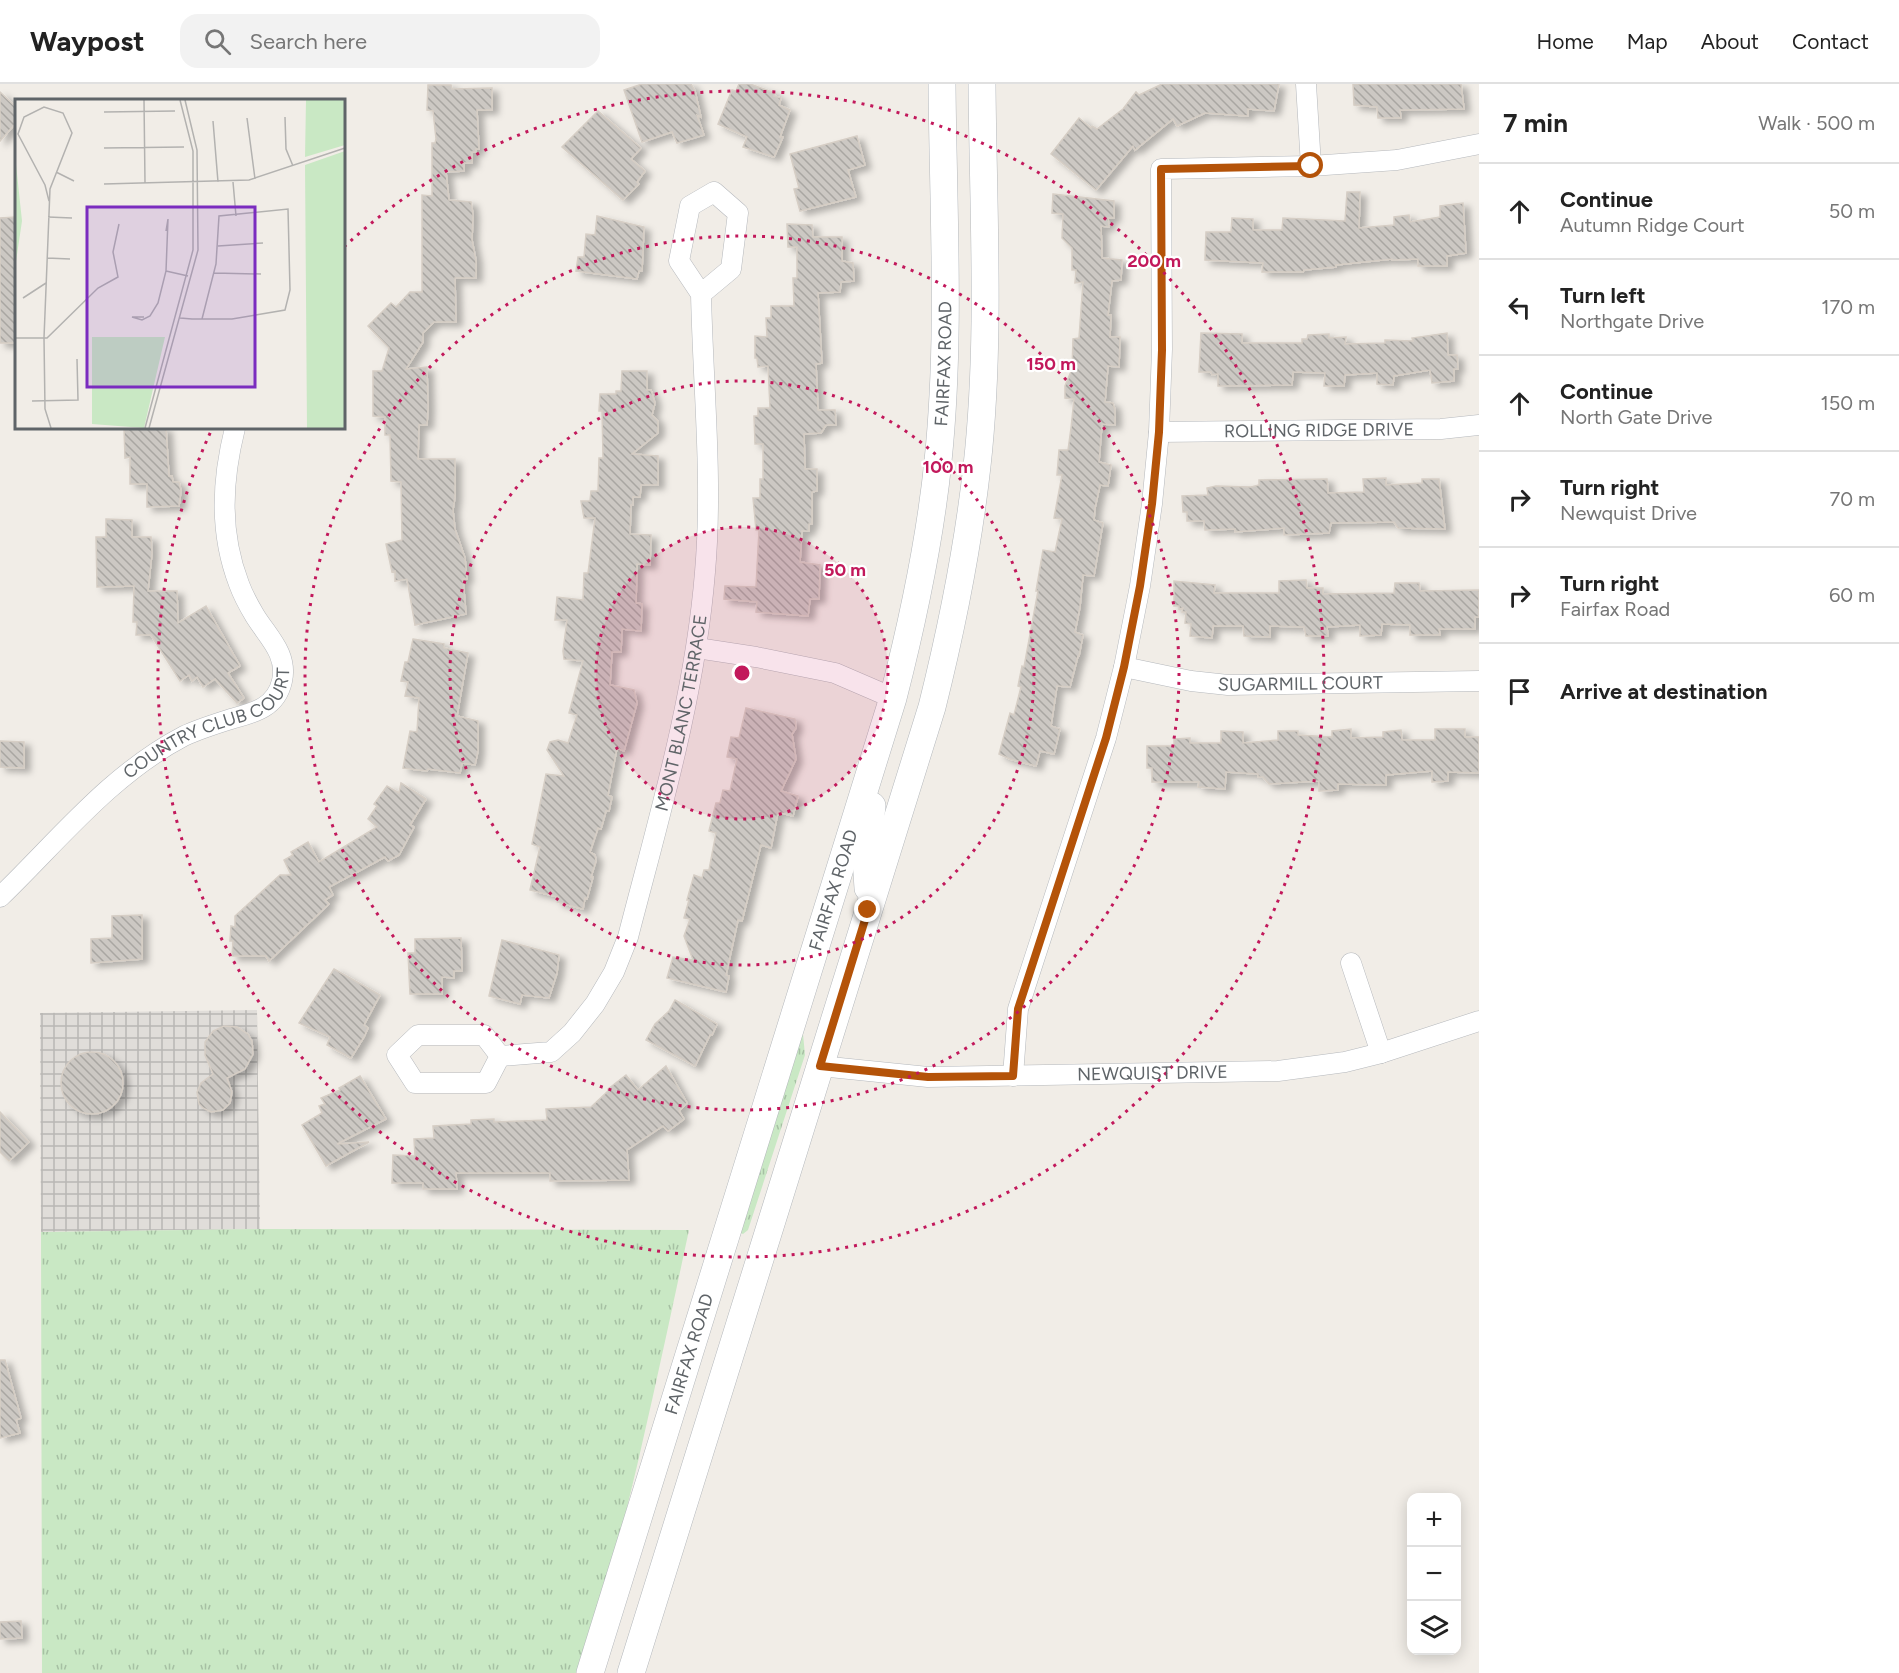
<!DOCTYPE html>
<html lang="en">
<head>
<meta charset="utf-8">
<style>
  :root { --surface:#fff; --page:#f2f2f2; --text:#222; --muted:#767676; --line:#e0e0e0 }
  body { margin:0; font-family:Figtree,sans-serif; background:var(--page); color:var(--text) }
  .controls { position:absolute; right:18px; bottom:18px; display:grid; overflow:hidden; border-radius:12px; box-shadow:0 3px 15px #0003 }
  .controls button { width:54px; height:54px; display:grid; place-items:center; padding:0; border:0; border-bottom:2px solid var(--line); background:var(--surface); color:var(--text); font:30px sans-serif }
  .stop { position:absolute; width:18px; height:18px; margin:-14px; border:4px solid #b45309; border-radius:50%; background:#fff }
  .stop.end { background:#b45309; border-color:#fff; box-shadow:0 2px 6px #0008 }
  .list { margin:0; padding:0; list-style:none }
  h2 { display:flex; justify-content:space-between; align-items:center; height:78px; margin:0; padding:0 24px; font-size:26px }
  h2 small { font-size:20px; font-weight:400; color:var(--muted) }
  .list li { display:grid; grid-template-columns:39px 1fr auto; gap:18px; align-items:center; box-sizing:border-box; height:96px; padding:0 24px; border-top:2px solid var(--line) }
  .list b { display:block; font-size:22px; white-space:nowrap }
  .list p { margin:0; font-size:20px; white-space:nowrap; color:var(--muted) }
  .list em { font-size:20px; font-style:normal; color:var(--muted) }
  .icon { flex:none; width:33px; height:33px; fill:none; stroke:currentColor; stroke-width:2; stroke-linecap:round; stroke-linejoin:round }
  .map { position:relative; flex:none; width:1479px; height:1589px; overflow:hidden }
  header { display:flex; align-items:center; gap:36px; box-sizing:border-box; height:84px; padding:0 30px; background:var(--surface); border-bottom:2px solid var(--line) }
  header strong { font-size:28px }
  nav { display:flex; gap:33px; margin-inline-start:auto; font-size:21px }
  .search { width:420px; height:54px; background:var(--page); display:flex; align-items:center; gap:15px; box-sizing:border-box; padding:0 21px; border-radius:18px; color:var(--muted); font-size:22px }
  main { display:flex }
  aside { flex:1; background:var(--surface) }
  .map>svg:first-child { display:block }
  .industrial { fill:url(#industrial-grid) }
  .grass { fill:url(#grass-tufts) }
  .building { fill:url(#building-back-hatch); stroke:#d6cec5; stroke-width:1.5; filter:url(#shadow) }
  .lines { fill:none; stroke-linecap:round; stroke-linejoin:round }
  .street-casing { stroke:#b5b8bc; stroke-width:21 }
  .secondary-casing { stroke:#b4b8bc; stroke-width:28 }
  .street { stroke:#fff; stroke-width:20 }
  .secondary { stroke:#fff; stroke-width:27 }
  .route { stroke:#b45309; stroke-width:8 }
  .ring { fill:none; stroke:#c2185b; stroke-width:3; stroke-dasharray:3 6 }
  .labels { text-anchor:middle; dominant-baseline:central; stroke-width:4.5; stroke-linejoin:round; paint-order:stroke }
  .street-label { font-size:18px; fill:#5f6468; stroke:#fff }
  .inset-road { fill:none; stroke:#b3b2b0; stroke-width:1.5 }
  .view { fill:#7b2cbf; fill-opacity:0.15; stroke:#7b2cbf; stroke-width:3 }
  .inset-edge { fill:none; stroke:#5f6468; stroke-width:3 }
  .centre { fill:#c2185b; stroke:#fff; stroke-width:3 }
  .ring-label { font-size:18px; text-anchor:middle; font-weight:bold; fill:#c2185b; stroke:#fff; stroke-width:4.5; stroke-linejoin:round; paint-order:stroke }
</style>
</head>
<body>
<header>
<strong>Waypost</strong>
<div class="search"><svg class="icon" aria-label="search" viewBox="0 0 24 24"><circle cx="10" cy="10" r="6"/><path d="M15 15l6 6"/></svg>Search here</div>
<nav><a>Home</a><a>Map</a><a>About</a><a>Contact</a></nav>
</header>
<main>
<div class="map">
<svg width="1479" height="1589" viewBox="0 0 1479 1589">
  <defs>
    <pattern id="industrial-grid" width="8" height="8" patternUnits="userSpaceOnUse" patternTransform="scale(1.5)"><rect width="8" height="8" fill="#e0ddd9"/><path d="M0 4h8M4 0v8" fill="none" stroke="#b9b7b4"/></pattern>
    <pattern id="grass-tufts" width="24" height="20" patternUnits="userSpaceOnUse" patternTransform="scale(1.5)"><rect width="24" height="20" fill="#c9e8c4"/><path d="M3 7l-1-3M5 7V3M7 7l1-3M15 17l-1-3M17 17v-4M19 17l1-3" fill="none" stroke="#a6c0a3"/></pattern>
    <pattern id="building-back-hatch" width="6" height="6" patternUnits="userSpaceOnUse" patternTransform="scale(1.5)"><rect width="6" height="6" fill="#ccc8c3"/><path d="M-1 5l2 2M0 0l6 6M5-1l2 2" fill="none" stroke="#a9a6a2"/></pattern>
    <filter id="shadow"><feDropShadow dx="6" dy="4" stdDeviation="3" flood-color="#0004"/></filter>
  </defs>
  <rect width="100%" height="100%" fill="#f1ede7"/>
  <path class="industrial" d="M257,926L260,1145L41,1148L40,929Z"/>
  <g class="grass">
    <path d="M805,937L803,950L805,971L748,1146L743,1150L738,1148Z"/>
    <path d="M260,1145L689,1146C657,1295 626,1443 583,1589H42L41,1148Z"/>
  </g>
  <g class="building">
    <path d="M642,0H691L695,7L701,33L697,31L704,51L677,59L672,48L642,58L624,6Z"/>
    <path d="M739,0H750L775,9L774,12L781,14L779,21L790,26L780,53H783L774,73L743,63L747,53L718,40L732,6L736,7Z"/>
    <path d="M1162,0H1279L1274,27L1248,25V32L1205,29L1177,42L1173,35L1135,66L1133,62L1096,106L1051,70L1079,34L1091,44L1092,42L1097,45L1123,25L1136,8L1139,11Z"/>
    <path d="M1353,0H1461L1464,25L1400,26L1401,34H1378L1377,23L1354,21Z"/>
    <path d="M428,1H451L452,5L492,4V26H477L479,65H476V68H472V79H464V87L446,88L449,116L471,118L473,130L472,156L476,176V194H455L456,238H434L423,249V258L406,285L427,283L428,324L427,341H419L418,375H455V413L453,426L455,445L465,474L467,495H463L466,530L415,541L407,495L395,497V487L392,488L386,460L402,456L401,398L391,397L390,351H385V333L373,332V287H382L389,264L368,242L391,219L396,223L410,208H422V111L432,112V59H435L436,55L433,27L427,26Z"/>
    <path d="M0,8L16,23V39L0,57Z"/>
    <path d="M598,27L641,64L631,75L645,87L637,98L639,100L623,116L562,63Z"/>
    <path d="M857,52L865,81L848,86L856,113L800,127L794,105L799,104L790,70Z"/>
    <path d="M1347,108H1360L1359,144L1394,141V133L1409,131L1410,138L1440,133V122L1463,119L1466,169L1447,172V182H1418V175L1392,176V175L1336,181V183L1304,186L1303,188H1262L1263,179L1205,176L1206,148H1231L1232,134L1253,135V146H1282L1283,134L1345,137Z"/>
    <path d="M1053,110L1114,117V134H1108L1109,143L1101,142L1102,174L1122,176L1121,196L1112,197L1108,231H1111L1110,253H1120L1119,283L1108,282L1105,318L1113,319L1115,326V341L1102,340L1099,378L1111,381L1108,402L1100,401L1095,424L1094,436L1103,439L1094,492L1083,491L1080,523L1075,548L1083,551L1079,572H1078L1070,603L1057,602L1051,642L1060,645L1054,670L1040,667L1036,682L1010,675L999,670L1010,629L1014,631L1021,603L1018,602L1022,582L1024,583L1038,507H1036L1043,466L1055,468L1062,435L1054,434L1062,391H1057L1059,366H1068L1071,344L1074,315L1065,314V302L1072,285L1073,255L1079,254L1083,198L1075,199L1076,186H1072V164L1062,154L1063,130L1052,129Z"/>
    <path d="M597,132L644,143L642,187H639L637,195L576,187L578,173H584L586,150L595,151Z"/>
    <path d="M16,133V259H0V134Z"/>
    <path d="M787,140L812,141L813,153H842V177L853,179L854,197L841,198L840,208L818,209L822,279L816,280L818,326H835L836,341H826L821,349L804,350L805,385H817V407L812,408V440H809V447H802L800,478L820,481L819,515H810L808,532L756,528L757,518L724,515L725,502L756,503L759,446H756L753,414H760V395H763V360H755L754,332H758V324H770L768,282L758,283L757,274H755V252L767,253L766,234H771V222H794L793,194H797V163H788Z"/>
    <path d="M1201,249L1242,250V259H1302V255H1307L1308,251L1329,250V254L1346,253L1345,260L1385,259V256L1413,257L1412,254L1447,249L1448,271H1457L1458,285H1454V297L1432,299L1430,286L1394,292L1393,301L1377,300V289L1345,291L1344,302H1324L1325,289L1293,288L1292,301L1218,302V290L1212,291L1211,288H1199Z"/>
    <path d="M622,287H647V306H651L655,319L652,331L658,337V349L632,370L658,372V401H641L640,413H633V421H631L630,450L651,451L650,481L637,480L636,519L642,520L641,547L622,545L621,568H612L610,601L634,606L637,619L624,667L617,664L608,711L612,713L609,727H606L601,745L598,744L590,768L595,771L596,777L591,793H593L587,815L585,814L583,825L557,818L558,813L530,806L540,763L532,760L546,690L564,692L547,666L550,658L558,656L568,659L577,631L569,629L583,577L564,575L563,567L567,536H555L557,513L583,516L584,489H588L595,434H584L581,417H590L591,407H598L599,374H603L602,327H599L600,310H616V307H621Z"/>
    <path d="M124,344H166L169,392H172L173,398H179L181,407L179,422L147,423V400H130V373L125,374Z"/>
    <path d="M1386,394V401L1422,399V395H1439L1445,445L1398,444L1394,438L1331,439L1329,449L1284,451V444L1235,448V445L1205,446L1204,437H1187V428H1183L1182,412L1208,411L1207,404L1216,402L1251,403L1259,401V396L1327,395L1328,409L1364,408L1363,395Z"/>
    <path d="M106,435L132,436V453H151L152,469L148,507H177L178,539L206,522L240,582L228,589L244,614L237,619L215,595L203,603L197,593L192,597L189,591L180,597L151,551H136L137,538H133L134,502L97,503L96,453H106Z"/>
    <path d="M1306,496L1307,504H1323V510L1394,509L1395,499H1419L1420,507L1479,506V533H1475V545H1439L1440,551H1410V541L1382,540L1381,551L1360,552V541L1327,543L1328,552H1306L1304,543L1270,542V553L1244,552L1243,542H1213L1212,554L1190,552L1191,540L1185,539L1186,528H1182L1183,524L1179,525V522H1174V497L1215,501L1214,509H1279V497Z"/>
    <path d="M413,555L444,560V564L468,569L457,632L478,637V667L475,681L462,679L460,689L428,685L427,687L403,684L410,647L417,648L419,614L405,612L408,598L401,597L405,578H408Z"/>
    <path d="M746,624L795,635L796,644L792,650L796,675L781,707L798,712L793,732L778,728L771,764L761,761L742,837L738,836L726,891L729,892L726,908L667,894L673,873L693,876L684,852L690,835L684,834L689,816H687L694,791L702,794L704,786H709L716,749L709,747L716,719H720L723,706L730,707L737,675L727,673L731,653L739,654Z"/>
    <path d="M1351,645V654L1383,653V648L1401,646L1402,656H1435V645H1465V653H1479V689L1448,688V697L1432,698V687L1386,691V701L1338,700V706L1319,707V697L1269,700L1263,693H1258V690L1226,688L1225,705L1198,703L1199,698H1152V684H1147V662H1174V655L1190,654V659H1221V647L1243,648V659L1278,656V647H1298V651L1332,653V647Z"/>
    <path d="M0,657L24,658V684L0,683Z"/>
    <path d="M401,699L426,715L410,741L414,743L399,771L388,777L385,773L329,803L333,811L325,816L329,820L269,877L266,872H232L233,857H230L231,842L235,843V832L280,791H291L284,776L293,771L291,768L308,758L319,778L377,743L368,735L377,722L374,720L387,702L399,709Z"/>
    <path d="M142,831V875L91,879V855L112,854V832Z"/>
    <path d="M461,854L462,887H454V894L442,893V910H410L408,869H415V855Z"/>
    <path d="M502,856L559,871L557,889L549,914L522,911L520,920L489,912Z"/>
    <path d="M334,885L380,911L364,941L368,944L364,953L351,974L327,961L330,953L299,939Z"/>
    <path d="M675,916L717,940L712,951H710L695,982L646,956L655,940L669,927Z"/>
    <path d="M224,942L237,943L248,950L252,957L253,970L245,985L227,994L232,1008L230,1019L223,1026L211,1028L203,1024L199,1020L197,1008L201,999L213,990L205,971V958L213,947Z"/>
    <circle cx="92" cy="999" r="31"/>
    <path d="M666,982L687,1019L679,1027L684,1035L668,1047L663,1042L627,1066L629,1096L550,1097V1089H456L457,1105H423V1099H392L393,1071L415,1072L414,1055L434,1054L433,1042L471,1040V1036L494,1035V1038L547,1036L546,1025L591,1023L608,1007V1005L626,991L638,1006Z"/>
    <path d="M360,992L386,1035L337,1060L369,1058L326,1082L302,1041L322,1029L319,1022L325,1020L321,1014L340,1006L339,1004Z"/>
    <path d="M0,1028L29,1058L9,1077L0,1068Z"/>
    <path d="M0,1276H5L21,1334L16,1336L20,1349L0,1354Z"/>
    <path d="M21,1537L22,1554L0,1555V1538Z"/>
  </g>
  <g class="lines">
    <defs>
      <g id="street">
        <path d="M1306,0L1311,82"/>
        <path id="s1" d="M1159,348L1441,345L1479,341"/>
        <path d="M697,564L756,573L835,589L893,614"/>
        <path id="s2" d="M1124,583L1191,597L1228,601L1479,597"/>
        <path id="s3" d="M0,813C58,757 111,690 184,652C199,645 215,640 231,635C253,629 276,624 282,597C288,570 268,553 255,532C249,522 243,511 239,500C219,448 222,396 235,344"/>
        <path d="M1351,879L1381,969"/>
        <path d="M418,951H484L500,972L486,999H415L397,971Z"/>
        <path id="s4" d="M500,972L551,968L572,949L595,920L614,888L628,853C659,733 695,613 705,488C713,396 703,303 701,210L731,185L738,129L714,108L690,122L679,177L701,210"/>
        <path id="s5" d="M820,982L928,993L1278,987L1345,978L1381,969L1479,937"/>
        <path d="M1013,992L1018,925L1106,654L1124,583L1140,502L1152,420L1159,348L1162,265L1161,85L1311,82L1397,76L1479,60"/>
      </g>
      <g id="secondary">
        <path d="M868,804L866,775L872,722"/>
        <path id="s6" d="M590,1589L893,614C913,536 930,457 938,377C951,252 943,125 942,0"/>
        <path d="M631,1589L932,623C952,543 968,463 977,382C991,256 983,126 982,0"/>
      </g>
    </defs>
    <use href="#street" class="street-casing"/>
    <use href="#secondary" class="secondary-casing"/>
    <use href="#street" class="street"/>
    <use href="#secondary" class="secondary"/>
  </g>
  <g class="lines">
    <path class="route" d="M868,826L820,982L928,993L1013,992L1018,925L1106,654L1124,583L1140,502L1152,420L1159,348L1162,266L1161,85L1311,82"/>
  </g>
  <circle cx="742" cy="589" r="146" fill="#c2185b" fill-opacity=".12"/>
  <g class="ring">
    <circle cx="742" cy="589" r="146"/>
    <circle cx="742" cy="589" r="292"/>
    <circle cx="742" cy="589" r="437"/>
    <path d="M344 163A583 583 0 1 1 211 347"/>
  </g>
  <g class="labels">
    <g class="street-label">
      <text stroke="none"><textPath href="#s6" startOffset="1360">FAIRFAX ROAD</textPath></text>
      <text stroke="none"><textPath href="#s1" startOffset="160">ROLLING RIDGE DRIVE</textPath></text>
      <text stroke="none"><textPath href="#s2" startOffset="178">SUGARMILL COURT</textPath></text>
      <text stroke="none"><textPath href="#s4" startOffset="422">MONT BLANC TERRACE</textPath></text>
      <text stroke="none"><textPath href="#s3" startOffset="276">COUNTRY CLUB COURT</textPath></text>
      <text stroke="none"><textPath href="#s6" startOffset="820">FAIRFAX ROAD</textPath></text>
      <text stroke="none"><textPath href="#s5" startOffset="333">NEWQUIST DRIVE</textPath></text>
      <text stroke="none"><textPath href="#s6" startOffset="334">FAIRFAX ROAD</textPath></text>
    </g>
  </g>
  <g transform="translate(15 15)">
    <rect width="330" height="330" fill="#f1ede7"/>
    <path d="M291,1H330V46L290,58ZM330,52V329H292L290,66ZM0,56L7,122L0,169ZM77,238H150L129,329L77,325Z" fill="#c9e8c4"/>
    <path class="inset-road" d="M129,1L130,84M89,13L160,12M270,18L271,50L278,67M232,19L240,80M198,22L203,83M89,49L169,48M41,73L59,82M218,83L221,117M89,85L234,81L330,49M34,102L30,86L3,35L9,18L29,8L48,14L57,34L35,90L29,239L30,310L36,329M33,118L57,119M203,147L248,144M32,159L55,160M151,172L173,177M199,174L246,175M8,199L31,184M129,218H117L127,221L135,217L143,204L151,172L153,120L151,132M165,219L177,220H217L270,211L275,191L273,110L204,117L201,165L187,220M0,239H32L83,189L103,178L98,153L104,125M17,302L63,301L62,260M130,329L178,151V52L165,1M134,329L183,151L182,51L170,1"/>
    <path class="view" d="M72,108H240V288H72Z"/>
    <rect width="330" height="330" class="inset-edge"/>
  </g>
  <circle cx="742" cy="589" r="9" class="centre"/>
  <g class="ring-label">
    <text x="1154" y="183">200 m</text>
    <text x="1051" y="286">150 m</text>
    <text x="948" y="389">100 m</text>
    <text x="845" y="492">50 m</text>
  </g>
</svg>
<div class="controls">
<button>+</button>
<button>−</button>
<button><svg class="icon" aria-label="layers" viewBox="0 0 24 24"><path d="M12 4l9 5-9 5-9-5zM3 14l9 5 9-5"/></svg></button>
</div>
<div class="stop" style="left:1311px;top:82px"></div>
<div class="stop end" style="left:868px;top:826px"></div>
</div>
<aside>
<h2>7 min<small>Walk · 500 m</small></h2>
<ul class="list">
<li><svg class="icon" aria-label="ahead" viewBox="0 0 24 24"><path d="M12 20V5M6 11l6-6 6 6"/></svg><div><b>Continue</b><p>Autumn Ridge Court</p></div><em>50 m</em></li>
<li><svg class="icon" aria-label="left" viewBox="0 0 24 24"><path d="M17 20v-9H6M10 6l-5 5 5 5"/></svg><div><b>Turn left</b><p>Northgate Drive</p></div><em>170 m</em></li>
<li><svg class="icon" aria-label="ahead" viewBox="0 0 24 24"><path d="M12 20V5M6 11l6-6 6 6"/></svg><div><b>Continue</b><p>North Gate Drive</p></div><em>150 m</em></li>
<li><svg class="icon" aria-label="right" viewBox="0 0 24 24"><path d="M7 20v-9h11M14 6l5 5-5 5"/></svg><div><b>Turn right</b><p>Newquist Drive</p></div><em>70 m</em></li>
<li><svg class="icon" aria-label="right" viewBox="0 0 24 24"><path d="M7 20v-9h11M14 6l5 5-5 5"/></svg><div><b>Turn right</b><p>Fairfax Road</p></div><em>60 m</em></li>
<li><svg class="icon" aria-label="arrive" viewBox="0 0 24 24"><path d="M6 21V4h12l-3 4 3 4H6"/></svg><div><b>Arrive at destination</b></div></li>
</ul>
</aside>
</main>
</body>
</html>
